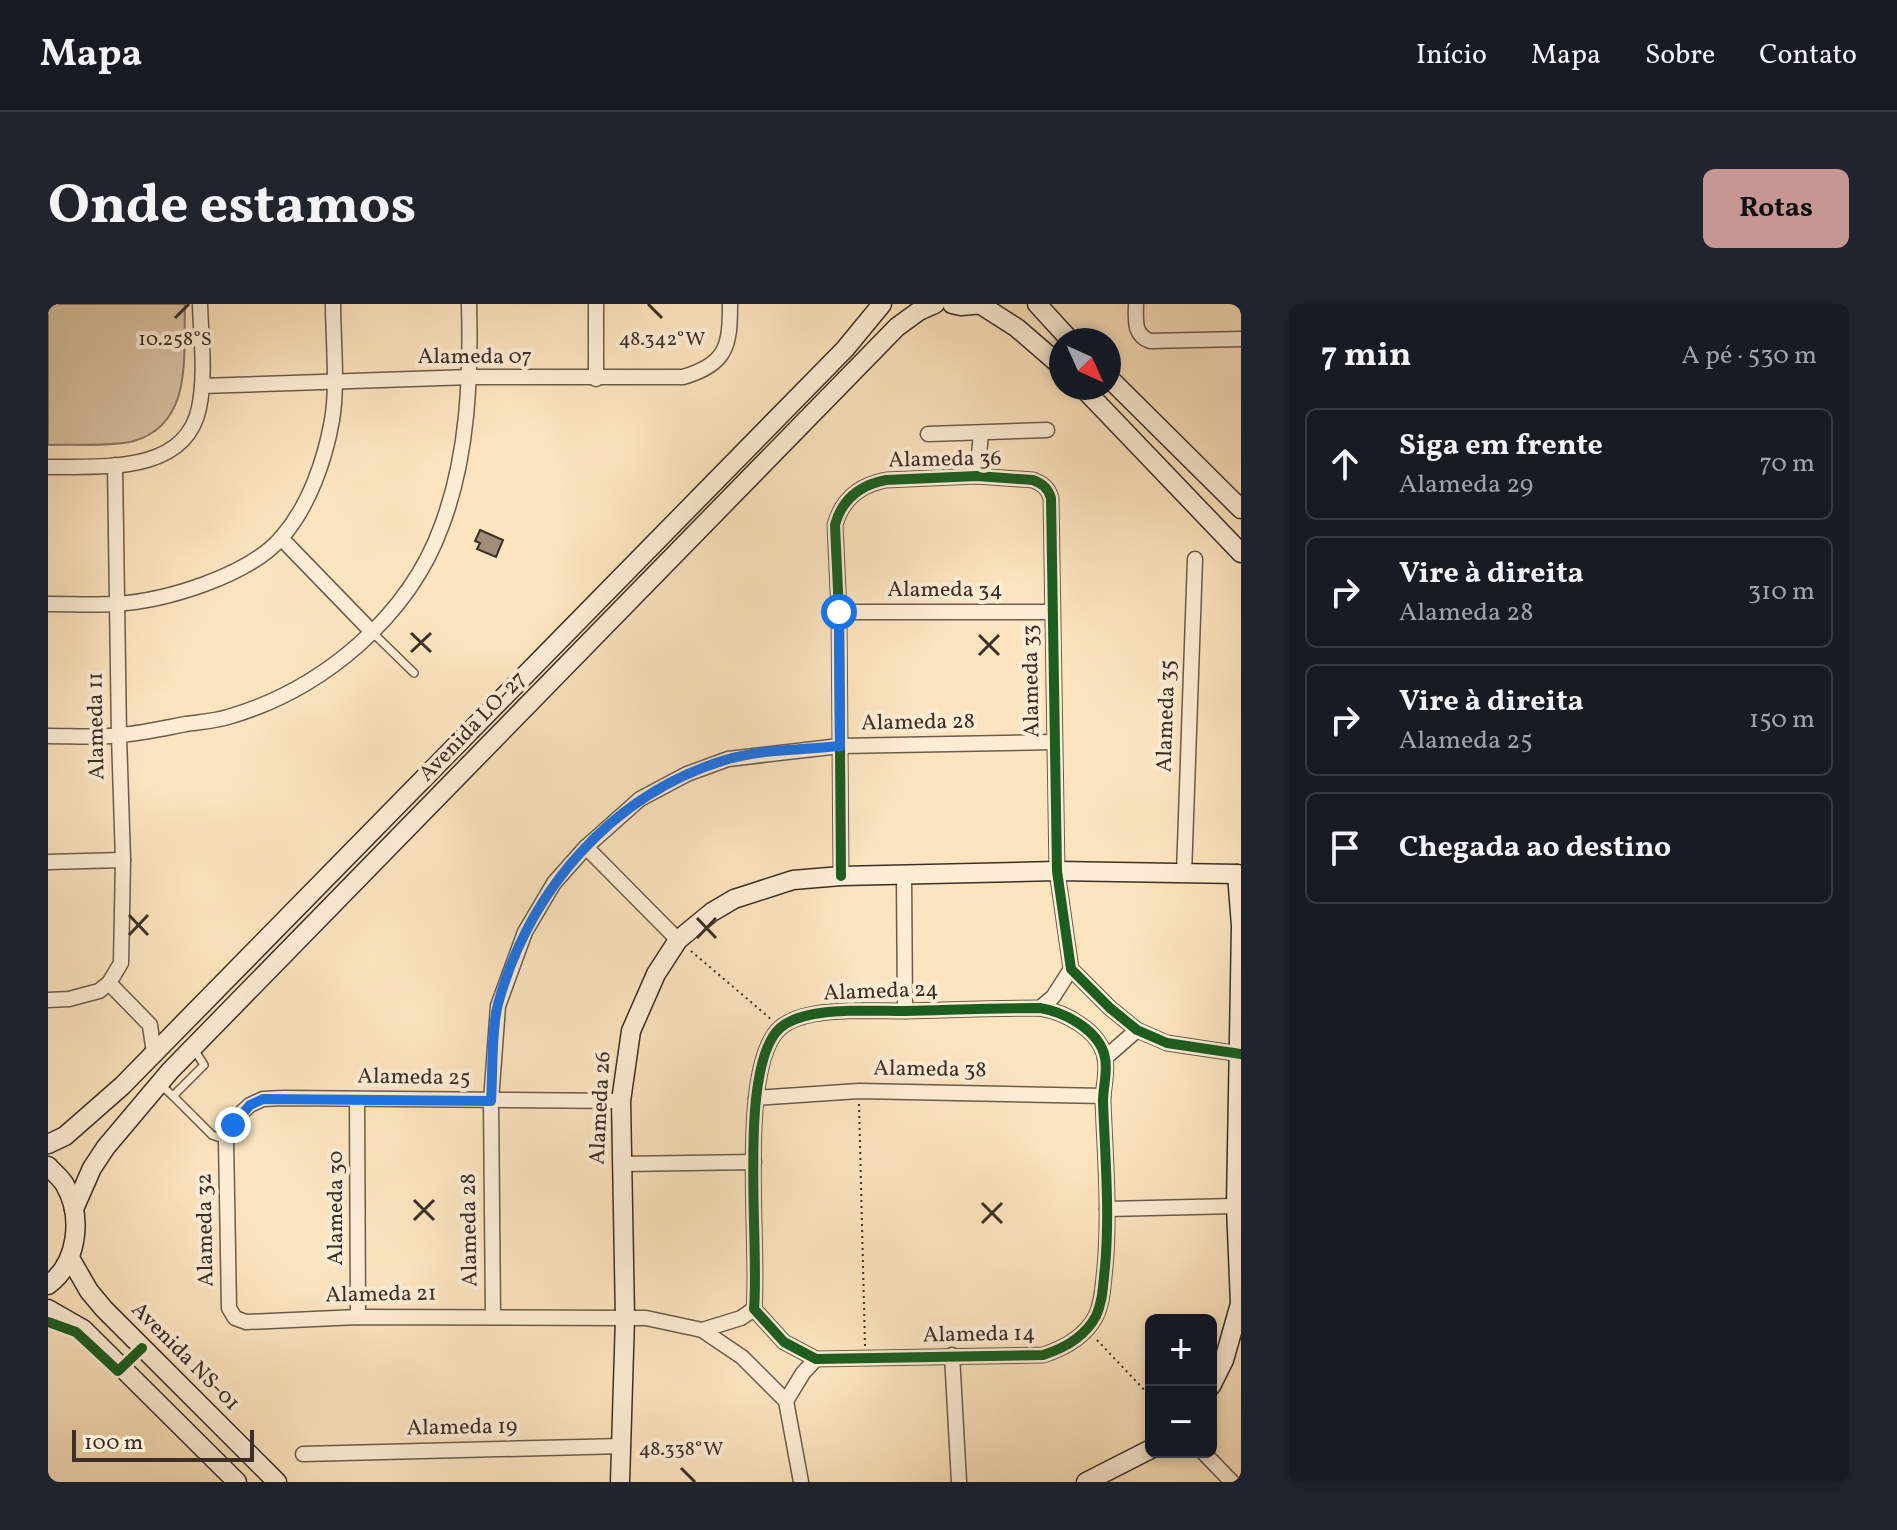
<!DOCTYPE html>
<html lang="pt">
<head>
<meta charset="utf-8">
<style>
  :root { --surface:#171b24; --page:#20242c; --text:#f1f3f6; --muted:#9ea1a6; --line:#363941; --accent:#c59692 }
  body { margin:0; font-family:Vollkorn,serif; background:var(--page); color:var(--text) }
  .controls { position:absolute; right:24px; bottom:24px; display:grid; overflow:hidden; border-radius:12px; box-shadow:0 4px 12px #0003 }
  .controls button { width:72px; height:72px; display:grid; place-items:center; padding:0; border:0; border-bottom:2px solid var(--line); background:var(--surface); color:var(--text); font:40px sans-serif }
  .compass { position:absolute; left:1001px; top:24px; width:72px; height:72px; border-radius:50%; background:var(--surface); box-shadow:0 4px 12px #0003; rotate:135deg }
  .scale { position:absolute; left:24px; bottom:20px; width:182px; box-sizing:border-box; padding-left:8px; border:4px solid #3b2f27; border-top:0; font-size:22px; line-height:28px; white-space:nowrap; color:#3b2f27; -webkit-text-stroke:6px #fdedd5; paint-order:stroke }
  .stop { position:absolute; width:24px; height:24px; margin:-18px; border:6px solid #1a73e8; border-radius:50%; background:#fff }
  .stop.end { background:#1a73e8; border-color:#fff; box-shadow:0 2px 8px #0008 }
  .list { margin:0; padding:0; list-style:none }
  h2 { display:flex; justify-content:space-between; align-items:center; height:104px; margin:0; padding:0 32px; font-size:34px }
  h2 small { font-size:26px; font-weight:400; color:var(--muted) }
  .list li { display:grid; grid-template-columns:52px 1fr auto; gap:24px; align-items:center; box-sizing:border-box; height:112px; margin:0 16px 16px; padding:0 16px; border:2px solid var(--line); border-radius:12px }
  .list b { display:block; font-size:30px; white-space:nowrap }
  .list p { margin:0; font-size:26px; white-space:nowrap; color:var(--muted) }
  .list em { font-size:26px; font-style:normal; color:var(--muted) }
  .icon { flex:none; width:44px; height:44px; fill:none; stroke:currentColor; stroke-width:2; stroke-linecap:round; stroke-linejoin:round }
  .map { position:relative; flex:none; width:1193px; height:1178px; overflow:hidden; border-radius:12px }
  header { display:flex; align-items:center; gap:48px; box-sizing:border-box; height:112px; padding:0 40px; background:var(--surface); border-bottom:2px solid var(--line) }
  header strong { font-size:38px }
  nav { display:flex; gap:44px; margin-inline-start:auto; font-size:28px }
  .intro { display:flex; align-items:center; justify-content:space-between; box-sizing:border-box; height:192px; padding:0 48px }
  h1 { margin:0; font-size:56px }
  .button { padding:20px 36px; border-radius:12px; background:var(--accent); color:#111; font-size:28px; font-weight:700 }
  main { display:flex; gap:48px; padding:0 48px }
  aside { flex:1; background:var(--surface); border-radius:12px; box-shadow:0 4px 12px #0003 }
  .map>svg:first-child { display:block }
  .green { fill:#dbc5a4; stroke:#8b7a66; stroke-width:2 }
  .building { fill:#9f8d76; stroke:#3b2f27; stroke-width:2 }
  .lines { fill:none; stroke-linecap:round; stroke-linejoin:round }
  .lane-casing { stroke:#6b5c4d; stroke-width:10 }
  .street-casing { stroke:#6b5c4d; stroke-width:17 }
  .secondary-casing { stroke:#3b2f27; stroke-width:21 }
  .path { stroke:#3b2f27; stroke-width:2; stroke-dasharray:2 4; stroke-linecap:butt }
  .lane { stroke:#fdedd5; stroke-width:7 }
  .street { stroke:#fdedd5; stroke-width:14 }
  .secondary { stroke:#fdedd5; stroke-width:18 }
  .cycleway-casing { stroke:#fdedd5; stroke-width:15 }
  .cycleway { stroke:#1b5e20; stroke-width:10 }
  .route { stroke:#1a73e8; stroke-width:10 }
  .ticks { fill:none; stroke:#3b2f27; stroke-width:3 }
  .labels { text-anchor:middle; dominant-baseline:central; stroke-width:8; stroke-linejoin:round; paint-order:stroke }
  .street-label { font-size:22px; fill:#3b2f27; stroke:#fdedd5 }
  .ticks-label { font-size:20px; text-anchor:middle; fill:#3b2f27; stroke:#fdedd5; stroke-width:8; stroke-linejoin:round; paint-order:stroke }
</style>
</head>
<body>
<header>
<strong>Mapa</strong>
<nav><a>Início</a><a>Mapa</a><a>Sobre</a><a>Contato</a></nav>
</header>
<div class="intro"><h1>Onde estamos</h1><a class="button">Rotas</a></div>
<main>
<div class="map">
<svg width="1193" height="1178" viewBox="0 0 1193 1178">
  <rect width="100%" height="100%" fill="#fce4be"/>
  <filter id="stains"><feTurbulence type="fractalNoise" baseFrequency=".0025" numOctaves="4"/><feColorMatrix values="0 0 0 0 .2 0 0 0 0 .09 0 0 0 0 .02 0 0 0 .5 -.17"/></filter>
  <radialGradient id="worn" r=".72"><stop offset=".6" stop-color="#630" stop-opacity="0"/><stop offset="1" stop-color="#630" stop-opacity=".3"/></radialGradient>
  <path class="green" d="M0,0H137C135,51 146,119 86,137C65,143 23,140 0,141Z"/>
  <path class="building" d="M432,226L455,236L448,253L429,245L432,239L427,237Z"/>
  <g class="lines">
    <defs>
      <g id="lane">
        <path d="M325,329L366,369"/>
        <path d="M113,781L125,792L156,761L146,745"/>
        <path d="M125,792L164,831L178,836"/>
      </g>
      <g id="street">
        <path d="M1088,0C1088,15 1085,31 1102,37L1193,35"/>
        <path d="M548,75V0"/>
        <path d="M154,82L423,73H635C679,60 682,42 682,0"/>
        <path d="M880,130L999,126"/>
        <path d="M0,163C52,162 137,171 151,104C158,71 153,34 152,0"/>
        <path d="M929,172L933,129"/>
        <path d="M233,234L325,329"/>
        <path d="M0,300C22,300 45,301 67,300C117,297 201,272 234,233C261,202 277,156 284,116C290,82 285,35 285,0"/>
        <path d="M791,308H1003"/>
        <path d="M0,432C24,432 49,434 73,431C95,429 117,424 138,420C152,418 167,417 180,413C274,386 361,313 394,221C420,152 423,73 421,0"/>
        <path d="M538,543L630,636"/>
        <path d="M0,558L75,556"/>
        <path d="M1136,570L1147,255"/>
        <path d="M793,572L791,308L787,221C794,195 812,181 838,176L929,172L985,176C995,180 1000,184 1003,194L1009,567L1023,665L1062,704L1089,726L1119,739L1193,750"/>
        <path d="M856,572L857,707"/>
        <path d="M61,679L102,721L106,750"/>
        <path d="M0,696L21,695L51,687L61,679L73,659L75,556L71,432L67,161"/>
        <path d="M992,704C1016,708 1052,726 1057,754C1060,767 1055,783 1055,797C1057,852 1062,908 1057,963C1055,980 1055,997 1048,1012C1037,1033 1017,1044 995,1051L768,1055L736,1038L706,1005C712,943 689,763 732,724C741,716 755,712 766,710C796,705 827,707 858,707C902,706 947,704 992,704Z"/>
        <path d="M992,704L1005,693L1023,665"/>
        <path d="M1057,754L1089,726"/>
        <path d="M708,794L811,787L1055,792"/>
        <path d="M309,795L310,1013"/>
        <path d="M573,797L236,794L215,795L202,801L192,810L178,836L181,1004L187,1014L198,1018L310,1013L577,1014H598L654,1026L694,1053L738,1097L753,1178"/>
        <path d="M573,860L706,858"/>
        <path d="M1059,905L1188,902"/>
        <path d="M445,1012L443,797L450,702L477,628L506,579L538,543L592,495L639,470L680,455L792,442L1005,438"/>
        <path d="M654,1026L693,1014L706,1005"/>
        <path d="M904,1051L911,1178"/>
        <path d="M738,1097L755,1069L768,1055"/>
        <path d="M1155,1148L1184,1178"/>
        <path d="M255,1150L575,1142"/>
      </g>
      <g id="secondary">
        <path d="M904,0L913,2L935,0"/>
        <path d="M989,0L1022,36"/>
        <path d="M933,1L969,24L1013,62"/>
        <path d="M1061,74L1193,205"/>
        <path d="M1035,84L1193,249"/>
        <path d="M0,840L17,832L74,782L797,45L834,0"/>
        <path d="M0,862C5,868 13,874 17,881C35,913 30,959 0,981"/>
        <path d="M26,905L44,864L58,843L122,767L849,23L871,7L887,0"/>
        <path d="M22,954L41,987L56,1005L229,1178"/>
        <path d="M0,1005L35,1025L189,1178"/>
        <path d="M1163,1082L1176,1056L1192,1000L1188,902L1193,622L1189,570"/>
        <path d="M572,1178L577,1014L573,797L583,727L608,670L630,636L664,608L686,595L745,576L793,572L1009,567L1189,570"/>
        <path d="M1038,1178L1103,1145"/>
      </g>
    </defs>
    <use href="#lane" class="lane-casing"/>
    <use href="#street" class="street-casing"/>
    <use href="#secondary" class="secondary-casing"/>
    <g class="path">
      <path d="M643,647L724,716"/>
      <path d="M811,800L817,1042"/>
      <path d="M1049,1036L1103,1093"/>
    </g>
    <use href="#lane" class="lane"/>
    <use href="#street" class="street"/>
    <use href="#secondary" class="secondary"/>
    <defs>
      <g id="cycleway">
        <path d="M793,572L791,308L787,221C794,195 812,181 838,176L929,172L985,176C995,180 1000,184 1003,194L1009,567L1023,665L1062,704L1089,726L1119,739L1193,750"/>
        <path d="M992,704C1016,708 1052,726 1057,754C1060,767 1055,783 1055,797C1057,852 1062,908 1057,963C1055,980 1055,997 1048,1012C1037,1033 1017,1044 995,1051L768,1055L736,1038L706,1005C712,943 689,763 732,724C741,716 755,712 766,710C796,705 827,707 858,707C902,706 947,704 992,704Z"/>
        <path d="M0,1018L28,1028L70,1067L94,1044"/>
      </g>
    </defs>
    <use href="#cycleway" class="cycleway-casing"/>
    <use href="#cycleway" class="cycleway"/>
  </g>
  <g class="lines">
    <path class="route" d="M185,821L202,801L215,795L443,797C445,769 443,726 450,700C481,587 563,491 677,456C713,445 754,446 792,442L791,308"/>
  </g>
  <path class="ticks" d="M600,0L614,14M127,14L141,0M363,329L383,348M931,331L951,351M363,348L383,329M931,351L951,331M81,611L100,631M649,614L668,634M81,631L100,611M649,634L668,614M366,896L386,916M934,899L954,919M366,916L386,896M934,919L954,899M633,1164L647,1178"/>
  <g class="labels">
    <g class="street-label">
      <text x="427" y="53">Alameda 07</text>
      <text transform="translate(897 156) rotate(-1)">Alameda 36</text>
      <text x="897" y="286">Alameda 34</text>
      <text transform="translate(984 377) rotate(-91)">Alameda 33</text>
      <text transform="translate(1119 412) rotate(-88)">Alameda 35</text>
      <text transform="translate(870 419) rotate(-1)">Alameda 28</text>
      <text transform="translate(49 422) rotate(-91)">Alameda 11</text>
      <text transform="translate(425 423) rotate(-46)">Avenida LO-27</text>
      <text transform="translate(833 688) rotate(-2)">Alameda 24</text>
      <text transform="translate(882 766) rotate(1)">Alameda 38</text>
      <text transform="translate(366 774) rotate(1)">Alameda 25</text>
      <text transform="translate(553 804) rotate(-87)">Alameda 26</text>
      <text transform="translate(288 904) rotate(-90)">Alameda 30</text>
      <text transform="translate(158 926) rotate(-91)">Alameda 32</text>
      <text transform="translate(422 926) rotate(-91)">Alameda 28</text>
      <text transform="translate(333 991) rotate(-1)">Alameda 21</text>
      <text transform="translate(931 1031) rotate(-1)">Alameda 14</text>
      <text transform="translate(137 1053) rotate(45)">Avenida NS-01</text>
      <text transform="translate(414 1124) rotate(-1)">Alameda 19</text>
    </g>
  </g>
  <g class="ticks-label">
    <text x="127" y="41">10.258°S</text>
    <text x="614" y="41">48.342°W</text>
    <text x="633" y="1151">48.338°W</text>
  </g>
  <rect width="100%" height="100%" filter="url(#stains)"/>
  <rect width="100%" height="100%" fill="url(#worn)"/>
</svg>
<div class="controls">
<button>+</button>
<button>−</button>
</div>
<svg class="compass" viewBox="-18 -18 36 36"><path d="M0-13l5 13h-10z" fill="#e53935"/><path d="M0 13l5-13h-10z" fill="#9ea1a6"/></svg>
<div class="scale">100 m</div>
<div class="stop" style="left:791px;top:308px"></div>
<div class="stop end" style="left:185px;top:821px"></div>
</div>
<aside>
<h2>7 min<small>A pé · 530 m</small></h2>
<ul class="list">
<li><svg class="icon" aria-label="ahead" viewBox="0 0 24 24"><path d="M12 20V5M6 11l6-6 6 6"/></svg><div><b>Siga em frente</b><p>Alameda 29</p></div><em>70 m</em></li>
<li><svg class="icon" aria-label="right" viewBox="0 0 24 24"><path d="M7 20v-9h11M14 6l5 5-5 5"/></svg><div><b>Vire à direita</b><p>Alameda 28</p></div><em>310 m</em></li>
<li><svg class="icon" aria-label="right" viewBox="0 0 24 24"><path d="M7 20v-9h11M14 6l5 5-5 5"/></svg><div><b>Vire à direita</b><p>Alameda 25</p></div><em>150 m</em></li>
<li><svg class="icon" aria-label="arrive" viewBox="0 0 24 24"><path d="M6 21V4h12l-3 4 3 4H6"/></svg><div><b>Chegada ao destino</b></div></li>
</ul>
</aside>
</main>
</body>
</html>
